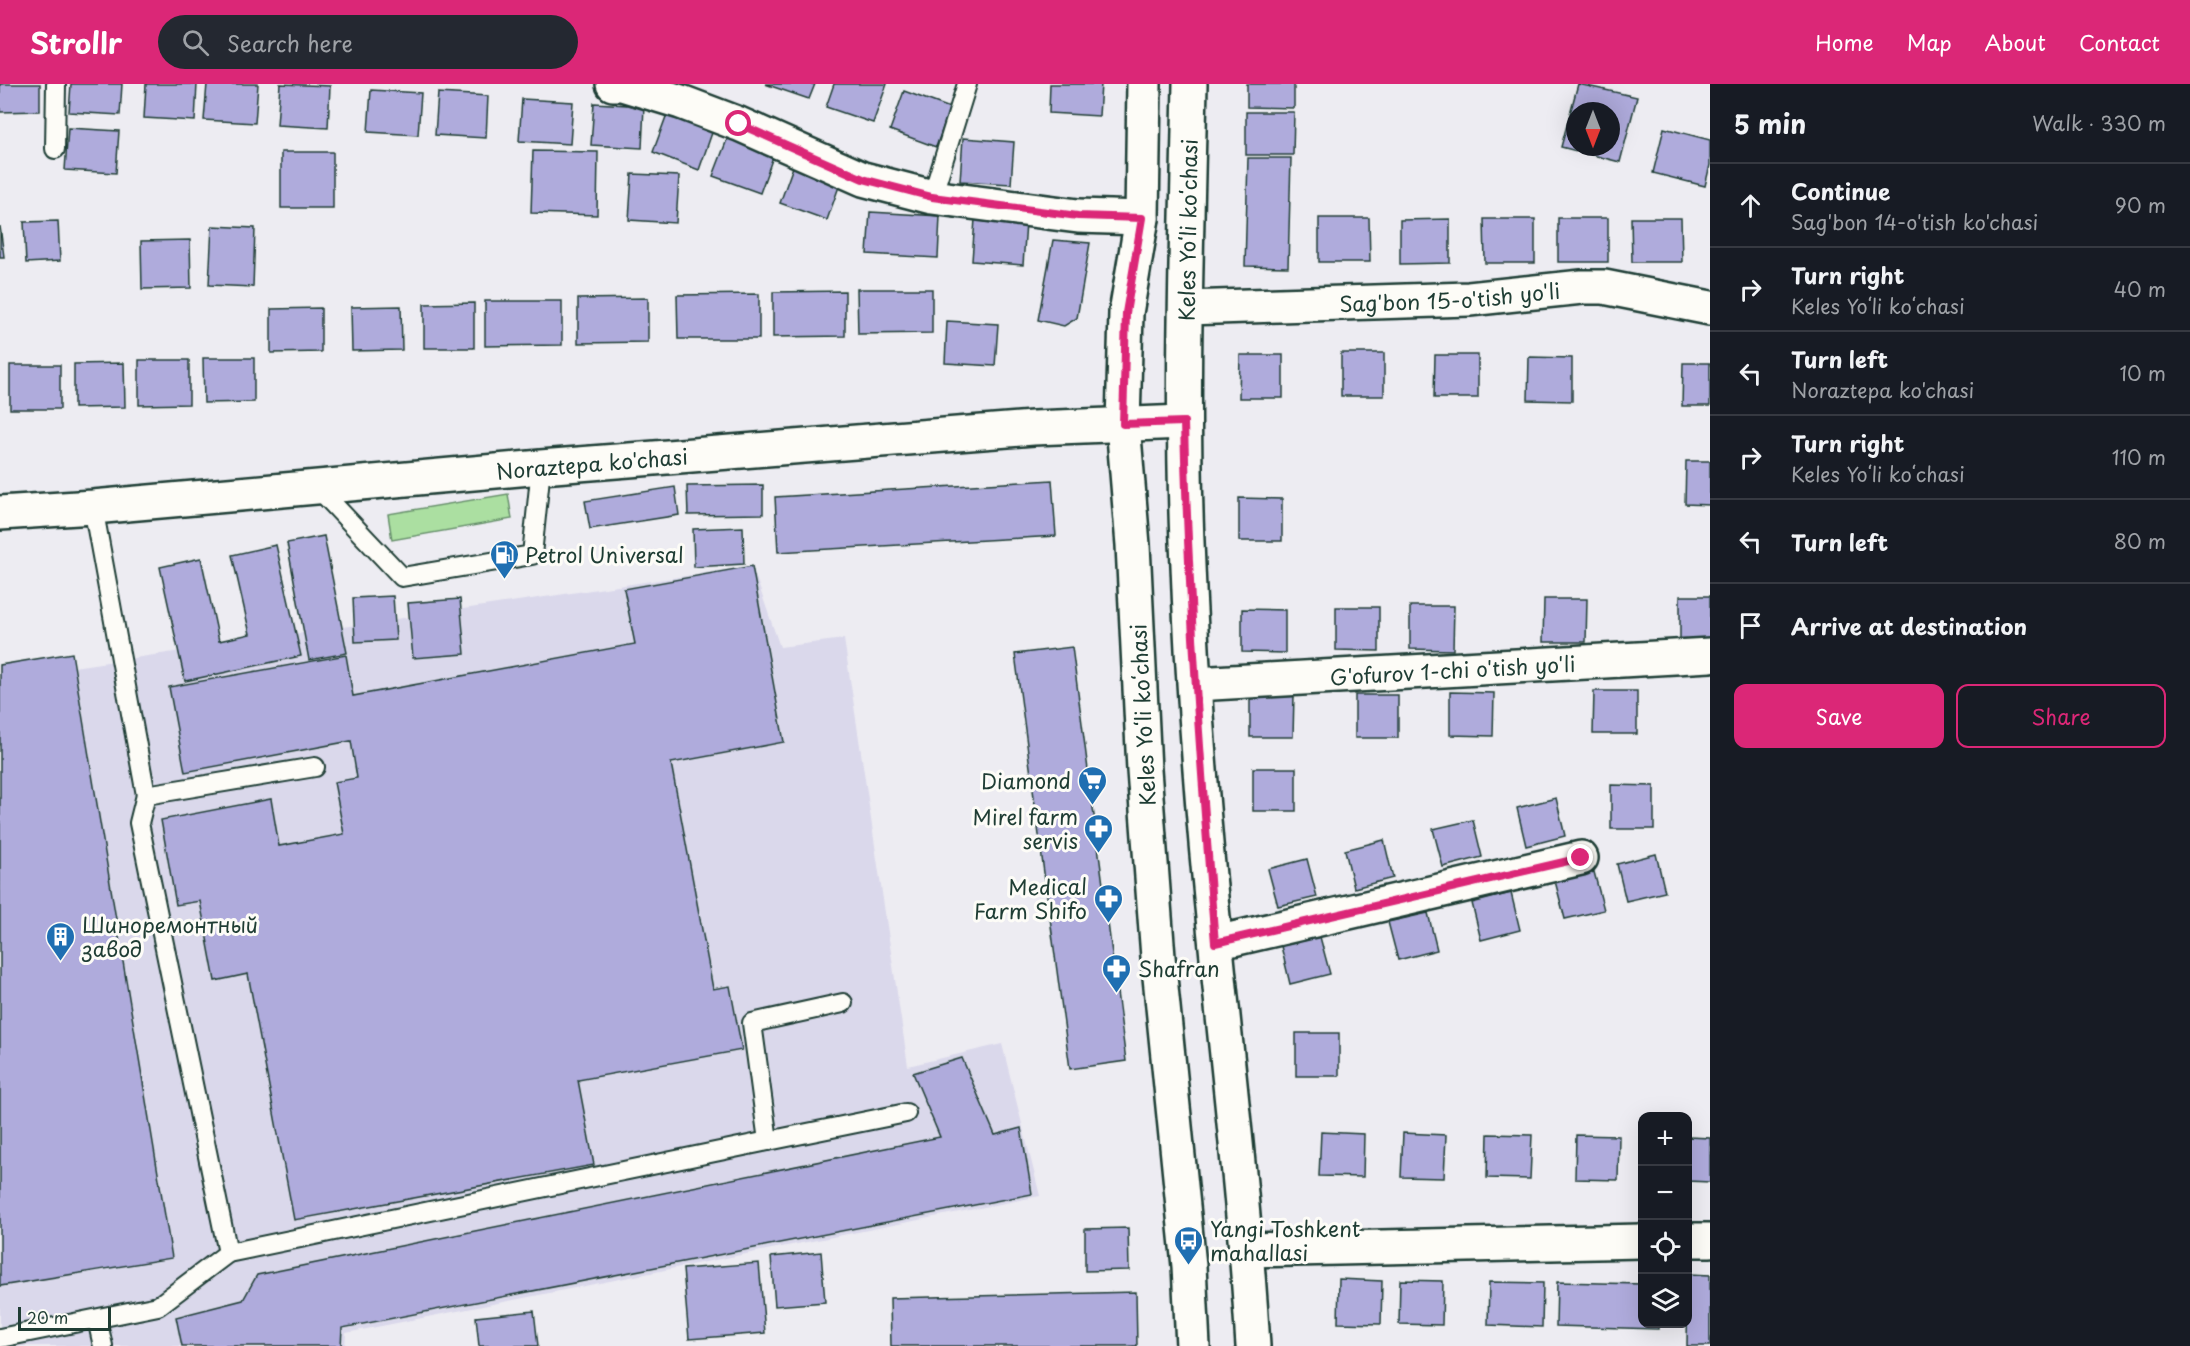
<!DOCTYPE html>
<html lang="en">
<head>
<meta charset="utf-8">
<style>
  :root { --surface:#171b24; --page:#242831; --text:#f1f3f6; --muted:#9ea1a6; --line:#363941; --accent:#db2777 }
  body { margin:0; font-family:"Playpen Sans",sans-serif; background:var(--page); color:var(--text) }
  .controls { position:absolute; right:18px; bottom:18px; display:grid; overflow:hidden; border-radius:12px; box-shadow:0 6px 24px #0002 }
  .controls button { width:54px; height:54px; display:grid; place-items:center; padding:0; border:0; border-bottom:2px solid var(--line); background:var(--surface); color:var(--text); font:30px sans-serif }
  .compass { position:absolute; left:1566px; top:18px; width:54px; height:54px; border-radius:50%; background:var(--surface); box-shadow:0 6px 24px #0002; rotate:180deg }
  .scale { position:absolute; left:18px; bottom:15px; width:93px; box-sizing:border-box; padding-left:6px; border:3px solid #1f3d34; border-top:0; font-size:16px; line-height:21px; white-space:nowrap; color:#1f3d34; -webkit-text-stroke:4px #fdfcf7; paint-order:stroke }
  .stop { position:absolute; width:18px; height:18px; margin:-14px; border:4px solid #db2777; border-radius:50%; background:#fff }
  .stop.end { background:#db2777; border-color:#fff; box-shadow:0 2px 6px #0008 }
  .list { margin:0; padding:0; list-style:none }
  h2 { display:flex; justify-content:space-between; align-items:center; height:78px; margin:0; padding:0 24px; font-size:26px }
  h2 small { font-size:20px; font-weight:400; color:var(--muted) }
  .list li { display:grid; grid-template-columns:39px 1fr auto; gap:18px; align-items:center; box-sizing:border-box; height:84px; padding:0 24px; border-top:2px solid var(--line) }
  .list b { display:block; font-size:22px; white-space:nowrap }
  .list p { margin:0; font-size:20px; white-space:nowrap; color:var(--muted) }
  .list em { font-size:20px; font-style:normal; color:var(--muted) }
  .actions { display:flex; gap:12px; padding:18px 24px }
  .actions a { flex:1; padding:14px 0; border:2px solid var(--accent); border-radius:12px; text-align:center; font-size:21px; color:var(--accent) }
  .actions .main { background:var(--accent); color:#fff }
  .icon { flex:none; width:33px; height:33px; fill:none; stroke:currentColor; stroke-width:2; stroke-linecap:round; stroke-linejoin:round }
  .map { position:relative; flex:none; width:1710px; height:1262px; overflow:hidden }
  header { display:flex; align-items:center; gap:36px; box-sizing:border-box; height:84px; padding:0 30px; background:var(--accent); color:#fff }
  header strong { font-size:28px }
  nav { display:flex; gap:33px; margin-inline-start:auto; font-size:21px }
  .search { width:420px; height:54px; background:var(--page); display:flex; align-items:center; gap:15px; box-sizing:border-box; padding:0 21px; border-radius:33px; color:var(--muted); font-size:22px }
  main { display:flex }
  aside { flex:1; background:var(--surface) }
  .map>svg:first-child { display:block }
  .built { fill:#dad8eb }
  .green { fill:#abdfa1; stroke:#658e6a; stroke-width:1.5 }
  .building { fill:#afabdc; stroke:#1f3d34; stroke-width:1.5; fill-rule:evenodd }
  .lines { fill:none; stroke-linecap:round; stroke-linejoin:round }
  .lane-casing { stroke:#1f3d34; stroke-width:22 }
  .street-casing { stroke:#1f3d34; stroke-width:38 }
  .secondary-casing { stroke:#1f3d34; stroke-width:38 }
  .primary-casing { stroke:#1f3d34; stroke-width:38 }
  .lane { stroke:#fdfcf7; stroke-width:18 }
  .street { stroke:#fdfcf7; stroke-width:33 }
  .secondary { stroke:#fdfcf7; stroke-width:33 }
  .primary { stroke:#fdfcf7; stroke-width:33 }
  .route { stroke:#db2777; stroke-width:8 }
  .labels { text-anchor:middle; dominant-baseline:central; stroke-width:6; stroke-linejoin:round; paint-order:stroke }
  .street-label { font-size:21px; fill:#1f3d34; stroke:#fdfcf7 }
  .poi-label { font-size:21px; fill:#1f3d34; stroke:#fdfcf7; text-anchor:start }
</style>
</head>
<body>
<header>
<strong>Strollr</strong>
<div class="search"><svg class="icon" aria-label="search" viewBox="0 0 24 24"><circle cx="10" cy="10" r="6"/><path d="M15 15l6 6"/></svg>Search here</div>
<nav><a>Home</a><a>Map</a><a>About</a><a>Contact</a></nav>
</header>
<main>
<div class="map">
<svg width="1710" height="1262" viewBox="0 0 1710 1262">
  <rect width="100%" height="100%" fill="#edecf2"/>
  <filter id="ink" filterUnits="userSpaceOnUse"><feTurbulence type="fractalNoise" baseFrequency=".0167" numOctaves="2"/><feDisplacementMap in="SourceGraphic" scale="12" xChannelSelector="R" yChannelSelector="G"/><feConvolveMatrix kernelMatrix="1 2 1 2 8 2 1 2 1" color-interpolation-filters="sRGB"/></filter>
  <g filter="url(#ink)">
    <path class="built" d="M752,482L780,563L844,555L908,982L1002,960L1040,1112L346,1249L345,1262H0V594Z"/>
    <path class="green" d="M508,410L512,435L392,456L388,430Z"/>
    <g class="building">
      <path d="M0,0H40V27L0,28Z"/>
      <path d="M71,0H122L120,31L69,28Z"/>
      <path d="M146,0H197L195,37L144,34Z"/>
      <path d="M207,0H258L255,39L204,36Z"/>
      <path d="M280,0L330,2L328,44L277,41Z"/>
      <path d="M765,0H815L809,15Z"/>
      <path d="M834,0H887L873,39L826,23Z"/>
      <path d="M1050,0H1101L1099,32L1049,29Z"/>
      <path d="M1247,0H1294V24L1247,23Z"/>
      <path d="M1578,0L1637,13L1620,78L1561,63ZM1575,27H1611V63H1575Z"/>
      <path d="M371,6L421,9L418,51L368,48Z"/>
      <path d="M904,7L950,24L936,63L890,46Z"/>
      <path d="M438,9L488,12L486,54L435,51Z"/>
      <path d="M522,15L573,18L570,60L519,57Z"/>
      <path d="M594,19L644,22L642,64L591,61Z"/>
      <path d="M1246,28H1294L1293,71H1246Z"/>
      <path d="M667,30L713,46L699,86L653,68Z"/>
      <path d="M68,44L119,47L116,89L65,86Z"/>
      <path d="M1664,44L1710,56V81L1705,102L1653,89Z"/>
      <path d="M728,53L774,70L760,109L713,92Z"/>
      <path d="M963,54L1014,58L1011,100L960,97Z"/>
      <path d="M533,67L598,68L597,131L531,129Z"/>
      <rect x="281" y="68" width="52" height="56"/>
      <path d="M1248,74H1291L1288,183L1245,182Z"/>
      <path d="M794,80L841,97L827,136L780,119Z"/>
      <path d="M632,90L679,92L676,139L629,136Z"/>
      <path d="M870,128L940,132L938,174L867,170Z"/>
      <path d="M1319,134H1369L1370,178H1319Z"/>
      <rect x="1558" y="134" width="50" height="44"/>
      <path d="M1631,134H1681L1682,178H1632Z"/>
      <path d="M975,135L1026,138L1023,181L972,177Z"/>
      <path d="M1450,135V179L1400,180V136Z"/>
      <path d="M1484,135H1535V179H1485Z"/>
      <path d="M58,137L60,177L26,179L24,138Z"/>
      <path d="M0,142L4,173H0Z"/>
      <path d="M212,142L255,144L253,203L209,201Z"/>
      <path d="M190,156L191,204L142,205L141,157Z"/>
      <path d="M1053,156L1090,159L1077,234L1064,242L1038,236Z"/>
      <path d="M857,205H932V249L858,250Z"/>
      <path d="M845,207V252L773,253V208Z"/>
      <path d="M759,210V255H678L677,211Z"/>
      <path d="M648,214V258L578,259V215Z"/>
      <path d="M485,217H562V261L485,262Z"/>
      <path d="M474,219V264H424V220Z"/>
      <path d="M401,222L402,266L352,267L351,223Z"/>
      <path d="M321,224V268L271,269V225Z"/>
      <path d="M947,237L998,240L995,282L945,279Z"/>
      <rect x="1341" y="269" width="43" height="43"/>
      <path d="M1240,271H1283V314H1239Z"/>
      <path d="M1435,271H1478V314H1434Z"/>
      <path d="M1529,273L1572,274V317L1528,316Z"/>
      <path d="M203,274H254V318L204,319Z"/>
      <path d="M139,276H189V320L139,321Z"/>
      <path d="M124,279L125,323L74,324V280Z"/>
      <path d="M1683,279H1710V322H1682Z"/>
      <rect x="10" y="281" width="50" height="44"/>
      <path d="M1686,377H1710V421L1685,420Z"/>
      <path d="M1052,396L1056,452L778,468L775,413Z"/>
      <path d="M763,401V430L688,431L687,402Z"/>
      <path d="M675,403L679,431L590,445L585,417Z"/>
      <path d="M1239,414L1282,415V457H1239Z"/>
      <path d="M743,443L744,480L694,483L693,445Z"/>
      <path d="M324,452L347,569L309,576L287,459Z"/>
      <path d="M276,461L301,572L185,597L160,483L201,474L219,557L250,550L232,471Z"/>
      <path d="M752,482L784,658L671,679L713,905L730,902L742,966L578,996L594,1081L294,1136L248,890L215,897L200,817L176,821L161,736L271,715L279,762L344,750L334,698L357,694L351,657L185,688L169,603L346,571L353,612L635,560L624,505Z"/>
      <path d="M393,512L396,556L355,558L353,514Z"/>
      <rect x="1680" y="512" width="30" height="43"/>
      <path d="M460,515L465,570L413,574L408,519Z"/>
      <path d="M1544,515H1587L1586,558H1543Z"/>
      <path d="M1410,522H1454L1453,566L1410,565Z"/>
      <path d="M1336,523H1379V567L1336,566Z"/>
      <path d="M1242,525L1285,526V569L1242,568Z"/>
      <path d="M1072,563L1126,977L1070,985L1015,570Z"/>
      <path d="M72,569L172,1174L0,1202V581Z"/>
      <path d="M1594,607H1637V650H1593Z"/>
      <path d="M1450,608L1494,609L1493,652L1450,651Z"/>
      <path d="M1250,610H1294L1293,653H1250Z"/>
      <rect x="1355" y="611" width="43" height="43"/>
      <rect x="1253" y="684" width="43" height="43"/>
      <path d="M1611,701L1654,702V745H1611Z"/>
      <path d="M1556,714L1565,752L1526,762L1517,724Z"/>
      <path d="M1473,736L1482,773L1443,783L1433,745Z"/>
      <path d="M1384,756L1393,794L1354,804L1345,766Z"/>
      <path d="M1656,770L1665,808L1626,817L1617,780Z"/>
      <path d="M1307,775L1317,813L1278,822L1268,785Z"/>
      <path d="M1594,788L1604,826L1565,835L1555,797Z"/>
      <path d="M1511,809L1520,846L1481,856L1472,819Z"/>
      <path d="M1428,829L1437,866L1398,876L1388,838Z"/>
      <path d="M1320,853L1330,890L1290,900L1281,862Z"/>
      <rect x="1296" y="949" width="43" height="43"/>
      <path d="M962,974L995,1051L1021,1044L1032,1110L342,1244L341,1262H182L176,1233L243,1216L257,1191L940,1053L913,989Z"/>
      <path d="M1321,1048L1364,1050L1363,1093L1319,1092Z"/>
      <path d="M1403,1049L1446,1051L1444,1094L1401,1093Z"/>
      <path d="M1488,1050L1532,1051L1530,1095L1487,1094Z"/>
      <path d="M1576,1051L1619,1052L1618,1096L1575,1095Z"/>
      <path d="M1688,1053L1710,1054V1098L1688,1097Z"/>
      <path d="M1128,1144L1129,1186L1085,1187V1145Z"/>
      <path d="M821,1168L825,1218L775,1222L771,1173Z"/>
      <path d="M759,1179L765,1249L689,1255L683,1185Z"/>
      <path d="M1688,1190L1710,1191V1262H1687Z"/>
      <path d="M1339,1195L1382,1197L1381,1240L1338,1239Z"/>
      <path d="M1400,1196L1443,1197L1442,1241L1399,1240Z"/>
      <path d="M1489,1198L1543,1199L1542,1243L1488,1241Z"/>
      <path d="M1557,1198L1642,1200V1240H1658V1245L1556,1242Z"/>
      <path d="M1136,1208L1137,1262H891L890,1214Z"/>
      <path d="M534,1227L538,1262H479L476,1233Z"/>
    </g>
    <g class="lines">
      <defs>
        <g id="lane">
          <path d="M55,65L56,0"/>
          <path d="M932,113L967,0"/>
          <path d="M316,402L402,493L532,471L541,383"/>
          <path d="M93,423L146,711L315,683"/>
          <path d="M146,711L139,739L228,1169L768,1057"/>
          <path d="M843,919L752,939L768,1057L906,1029"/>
          <path d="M97,1235L103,1262"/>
          <path d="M0,1254L158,1222L228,1169"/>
        </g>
        <g id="street">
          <path d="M613,0H622L681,18L739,40L863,95L932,113L1078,132L1142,134"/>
          <path id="s1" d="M1186,224L1469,215L1582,203H1604L1710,224"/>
          <path id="s2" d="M1195,600L1710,571"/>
          <path d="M1216,859L1581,774"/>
          <path d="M1688,1156H1710"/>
          <path d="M1247,1166L1642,1157"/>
        </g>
        <g id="secondary">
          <path id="s3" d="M0,429L93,423L541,383L1033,344L1184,338"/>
        </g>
        <g id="primary">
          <path d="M1144,0L1142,134L1126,229L1123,340L1133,461L1144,686L1158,873L1189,1182L1193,1262"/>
          <path d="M1190,0C1187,152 1181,305 1187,458C1192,593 1202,729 1216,863C1229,996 1245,1129 1253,1262"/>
        </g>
      </defs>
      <use href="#lane" class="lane-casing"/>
      <use href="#street" class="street-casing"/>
      <use href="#secondary" class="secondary-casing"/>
      <use href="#primary" class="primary-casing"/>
      <use href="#lane" class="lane"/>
      <use href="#street" class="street"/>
      <use href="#secondary" class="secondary"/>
      <use href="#primary" class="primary"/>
    </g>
  </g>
  <g class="lines" filter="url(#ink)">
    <path class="route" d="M739,40L863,95L932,113L1078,132L1142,134L1126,229L1123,340L1184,338C1188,512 1201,686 1215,859L1581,774"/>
  </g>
  <defs>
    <symbol id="fuel-pin" viewBox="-11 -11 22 30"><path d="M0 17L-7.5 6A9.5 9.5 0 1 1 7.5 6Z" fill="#1f6fb2" stroke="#fdfcf7"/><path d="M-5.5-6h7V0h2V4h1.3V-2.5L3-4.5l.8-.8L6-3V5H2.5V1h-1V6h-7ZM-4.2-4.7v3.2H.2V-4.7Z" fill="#fff"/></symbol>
    <symbol id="supermarket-pin" viewBox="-11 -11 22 30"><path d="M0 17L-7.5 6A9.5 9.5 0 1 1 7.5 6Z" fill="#1f6fb2" stroke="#fdfcf7"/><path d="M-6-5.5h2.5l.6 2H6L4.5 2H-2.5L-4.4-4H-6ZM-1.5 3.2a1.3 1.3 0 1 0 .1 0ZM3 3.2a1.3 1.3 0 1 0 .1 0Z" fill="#fff"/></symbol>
    <symbol id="pharmacy-pin" viewBox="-11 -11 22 30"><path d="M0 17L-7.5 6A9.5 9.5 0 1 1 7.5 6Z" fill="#1f6fb2" stroke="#fdfcf7"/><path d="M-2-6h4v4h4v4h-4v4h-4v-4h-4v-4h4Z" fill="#fff"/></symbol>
    <symbol id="building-pin" viewBox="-11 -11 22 30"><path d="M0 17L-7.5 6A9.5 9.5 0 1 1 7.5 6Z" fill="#1f6fb2" stroke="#fdfcf7"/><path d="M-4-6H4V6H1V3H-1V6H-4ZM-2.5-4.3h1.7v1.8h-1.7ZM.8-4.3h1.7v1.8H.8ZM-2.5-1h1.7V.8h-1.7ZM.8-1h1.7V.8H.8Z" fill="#fff"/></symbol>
    <symbol id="bus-pin" viewBox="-11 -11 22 30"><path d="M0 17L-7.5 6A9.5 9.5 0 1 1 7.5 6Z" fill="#1f6fb2" stroke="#fdfcf7"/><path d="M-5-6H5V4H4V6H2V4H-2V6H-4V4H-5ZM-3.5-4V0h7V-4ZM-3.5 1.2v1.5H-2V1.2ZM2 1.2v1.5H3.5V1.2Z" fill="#fff"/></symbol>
  </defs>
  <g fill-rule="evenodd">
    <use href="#fuel-pin" x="488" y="454" width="33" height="45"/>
    <use href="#supermarket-pin" x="1076" y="680" width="33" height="45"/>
    <use href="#pharmacy-pin" x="1082" y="728" width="33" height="45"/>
    <use href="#pharmacy-pin" x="1092" y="798" width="33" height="45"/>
    <use href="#building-pin" x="44" y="836" width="33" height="45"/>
    <use href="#pharmacy-pin" x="1100" y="868" width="33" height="45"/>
    <use href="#bus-pin" x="1172" y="1140" width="33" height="45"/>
  </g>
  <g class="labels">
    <g class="street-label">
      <text transform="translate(1187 146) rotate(-89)">Keles Yoʻli koʻchasi</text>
      <text stroke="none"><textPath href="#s1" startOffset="264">Sag'bon 15-o'tish yo'li</textPath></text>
      <text stroke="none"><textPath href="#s3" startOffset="594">Noraztepa ko'chasi</textPath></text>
      <text stroke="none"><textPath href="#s2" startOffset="258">G'ofurov 1-chi o'tish yo'li</textPath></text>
      <text transform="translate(1142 631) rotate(-93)">Keles Yoʻli koʻchasi</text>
    </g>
    <g class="poi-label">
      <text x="525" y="470">Petrol Universal</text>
      <text x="1071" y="696" text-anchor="end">Diamond</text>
      <text x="1078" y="732" text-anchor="end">Mirel farm<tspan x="1078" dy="24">servis</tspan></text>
      <text x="1087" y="802" text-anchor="end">Medical<tspan x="1087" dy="24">Farm Shifo</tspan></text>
      <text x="82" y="840">Шиноремонтный<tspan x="82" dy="24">завод</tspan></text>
      <text x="1138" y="884">Shafran</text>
      <text x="1210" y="1144">Yangi Toshkent<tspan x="1210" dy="24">mahallasi</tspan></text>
    </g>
  </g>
</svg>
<div class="controls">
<button>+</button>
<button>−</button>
<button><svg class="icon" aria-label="locate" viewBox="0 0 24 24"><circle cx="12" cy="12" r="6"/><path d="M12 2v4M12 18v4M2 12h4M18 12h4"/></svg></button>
<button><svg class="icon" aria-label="layers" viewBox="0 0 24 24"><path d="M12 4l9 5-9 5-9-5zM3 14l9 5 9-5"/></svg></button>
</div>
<svg class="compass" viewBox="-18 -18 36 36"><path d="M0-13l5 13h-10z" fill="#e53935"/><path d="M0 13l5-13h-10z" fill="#9ea1a6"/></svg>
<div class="scale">20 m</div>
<div class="stop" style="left:739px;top:40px"></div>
<div class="stop end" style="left:1581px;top:774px"></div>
</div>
<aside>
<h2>5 min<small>Walk · 330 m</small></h2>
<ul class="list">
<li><svg class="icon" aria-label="ahead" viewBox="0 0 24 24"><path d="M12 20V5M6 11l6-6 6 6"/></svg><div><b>Continue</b><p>Sag'bon 14-o'tish ko'chasi</p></div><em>90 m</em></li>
<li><svg class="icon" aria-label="right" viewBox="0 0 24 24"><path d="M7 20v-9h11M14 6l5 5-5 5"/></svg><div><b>Turn right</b><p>Keles Yoʻli koʻchasi</p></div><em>40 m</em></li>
<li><svg class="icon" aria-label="left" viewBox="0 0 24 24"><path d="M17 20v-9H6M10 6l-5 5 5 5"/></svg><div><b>Turn left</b><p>Noraztepa ko'chasi</p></div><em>10 m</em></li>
<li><svg class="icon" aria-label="right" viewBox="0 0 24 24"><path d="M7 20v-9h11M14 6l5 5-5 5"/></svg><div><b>Turn right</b><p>Keles Yoʻli koʻchasi</p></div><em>110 m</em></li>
<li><svg class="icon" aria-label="left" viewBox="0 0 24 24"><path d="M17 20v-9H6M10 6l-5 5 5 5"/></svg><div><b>Turn left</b></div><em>80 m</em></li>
<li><svg class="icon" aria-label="arrive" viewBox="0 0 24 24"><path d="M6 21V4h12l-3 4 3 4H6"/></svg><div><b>Arrive at destination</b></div></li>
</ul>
<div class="actions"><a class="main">Save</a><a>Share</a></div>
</aside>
</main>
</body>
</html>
